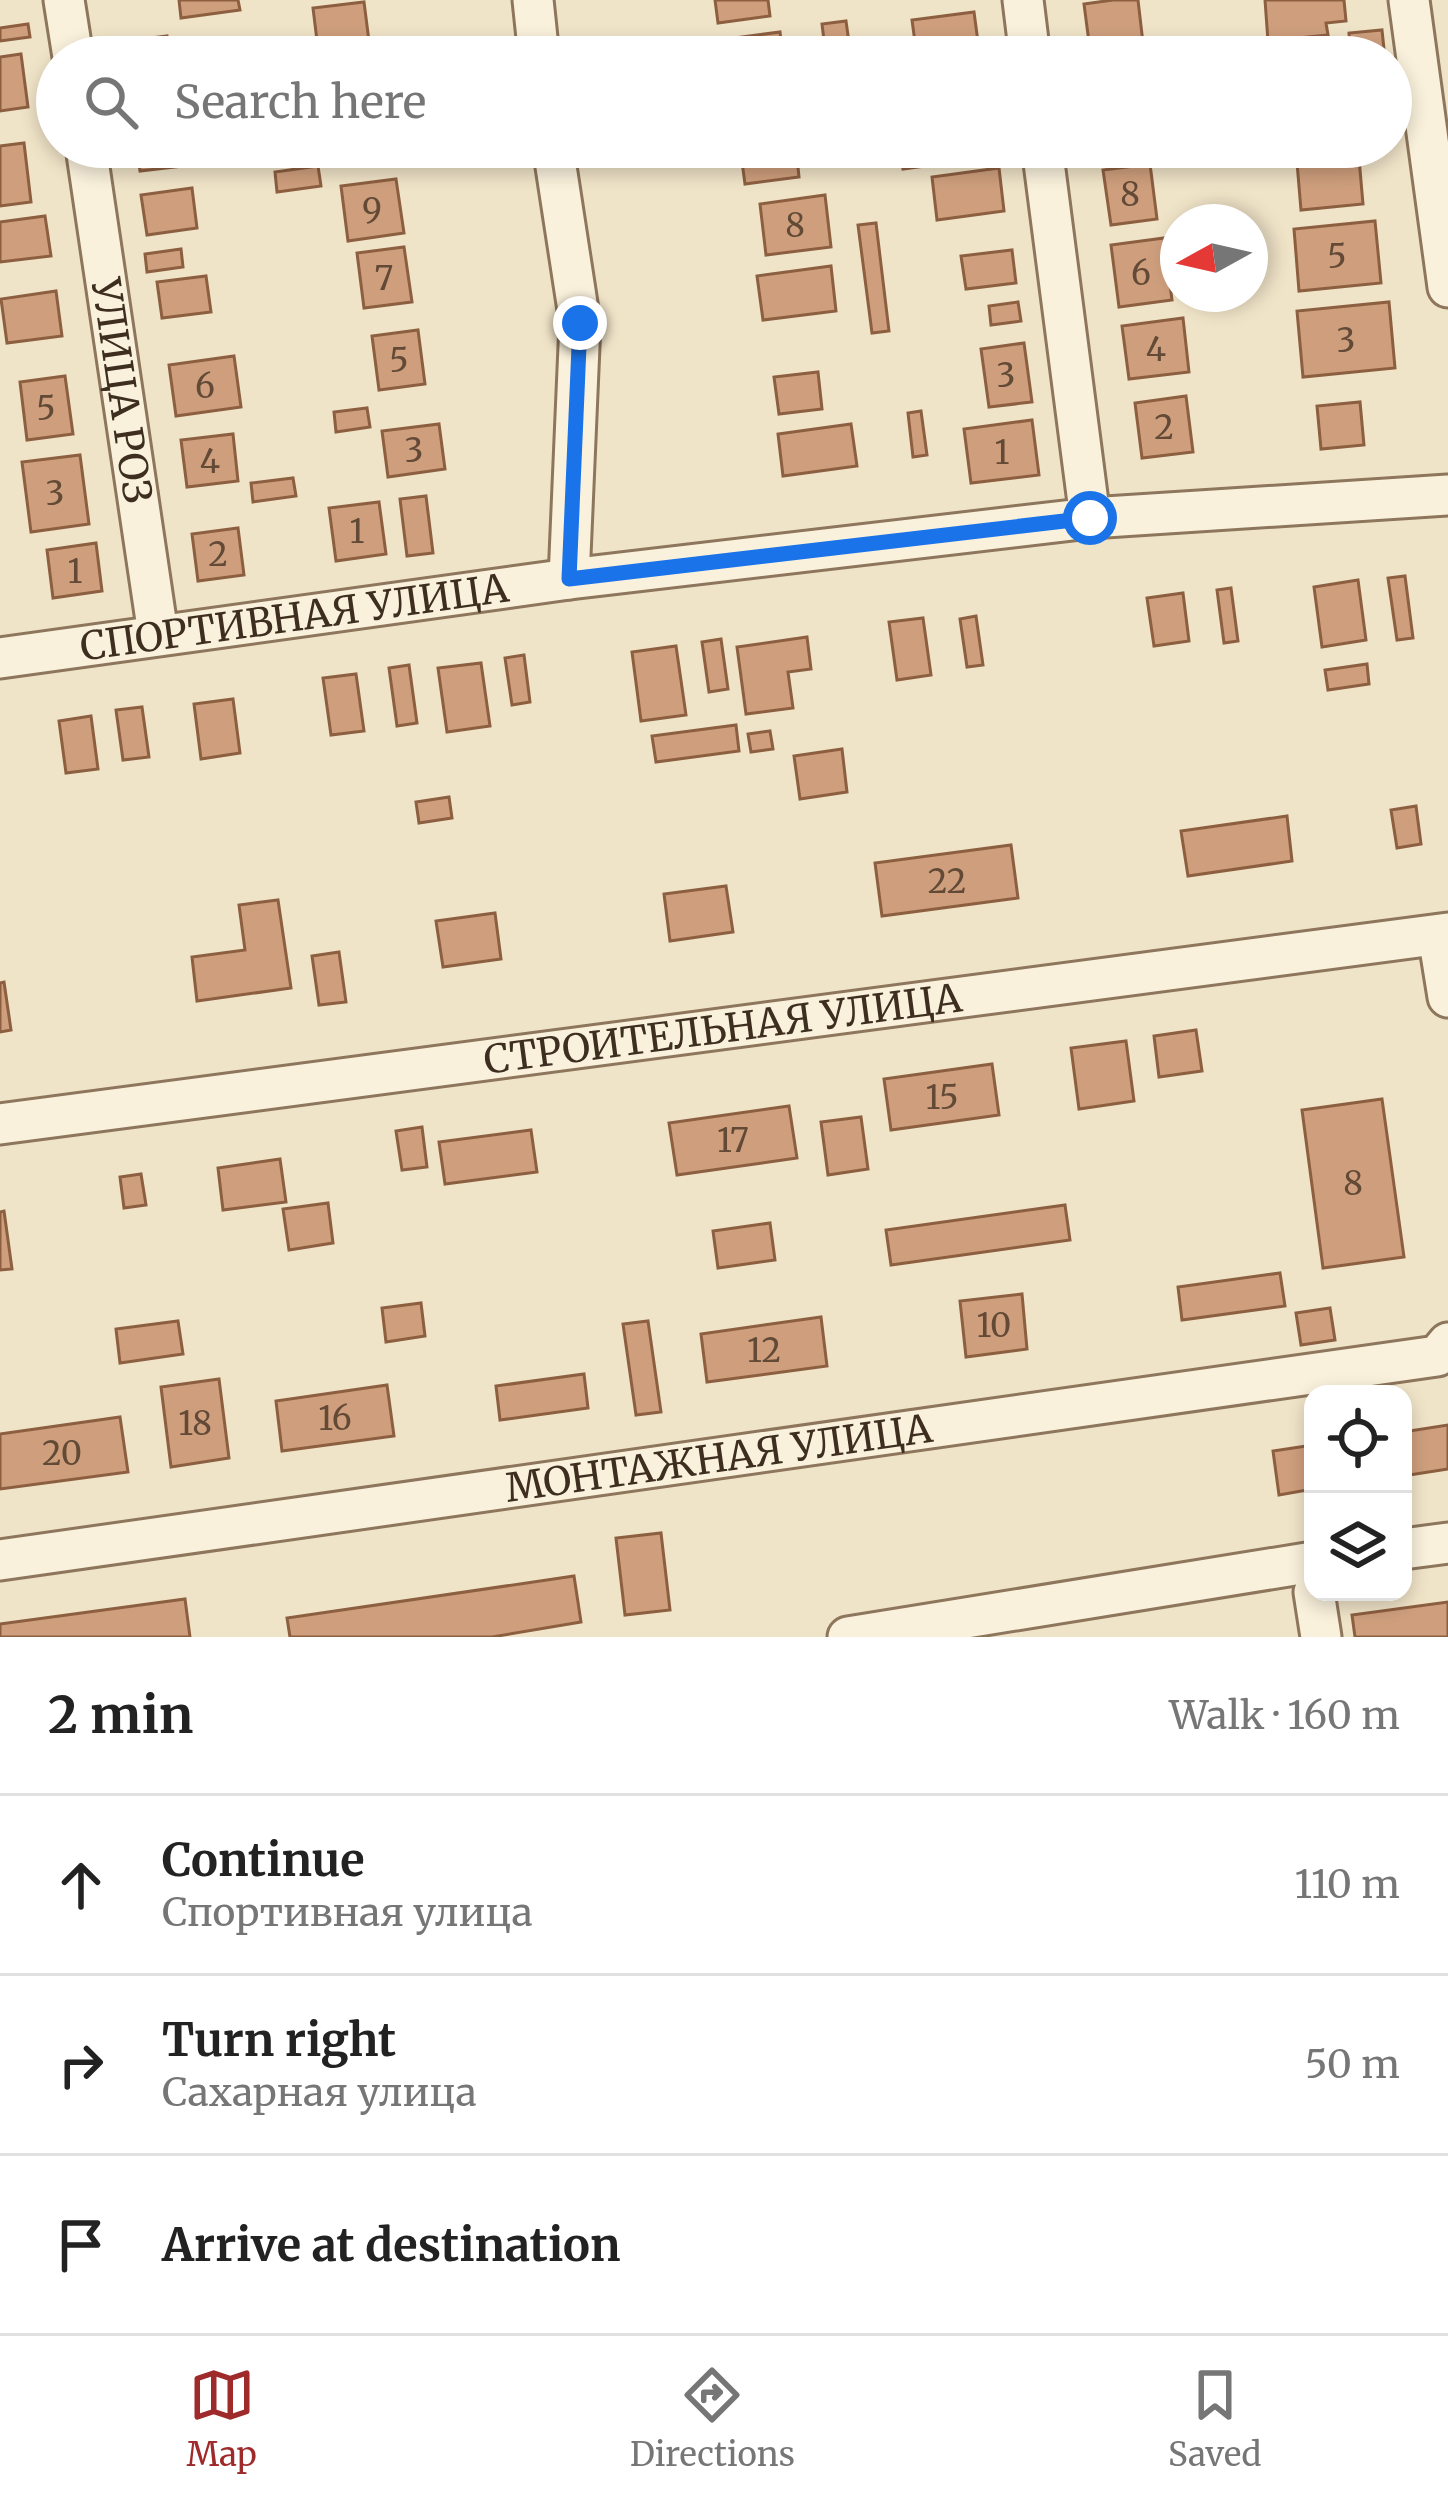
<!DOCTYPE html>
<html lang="en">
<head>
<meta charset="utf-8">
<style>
  :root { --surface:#fff; --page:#f2f2f2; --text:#222; --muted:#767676; --line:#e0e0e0; --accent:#9e2a2b }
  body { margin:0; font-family:Merriweather,serif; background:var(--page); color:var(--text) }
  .controls { position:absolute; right:36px; bottom:36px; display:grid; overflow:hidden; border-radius:24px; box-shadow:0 6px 18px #0003 }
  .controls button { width:108px; height:108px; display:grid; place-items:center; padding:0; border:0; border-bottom:3px solid var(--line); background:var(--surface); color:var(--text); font:60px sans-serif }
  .compass { position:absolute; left:1160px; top:204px; width:108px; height:108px; border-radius:50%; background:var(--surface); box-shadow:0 6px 18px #0003; rotate:262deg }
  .stop { position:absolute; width:36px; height:36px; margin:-27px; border:9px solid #1a73e8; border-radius:50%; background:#fff }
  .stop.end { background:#1a73e8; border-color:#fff; box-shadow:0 3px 12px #0008 }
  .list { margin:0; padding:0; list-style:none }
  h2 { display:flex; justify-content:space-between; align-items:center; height:156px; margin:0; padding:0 48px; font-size:51px }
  h2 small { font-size:39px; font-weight:400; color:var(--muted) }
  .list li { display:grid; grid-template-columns:78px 1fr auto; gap:36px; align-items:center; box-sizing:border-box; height:180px; padding:0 48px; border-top:3px solid var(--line) }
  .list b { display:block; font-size:45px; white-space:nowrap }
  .list p { margin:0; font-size:39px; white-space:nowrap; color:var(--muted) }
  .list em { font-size:39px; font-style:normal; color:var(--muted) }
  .icon { flex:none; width:66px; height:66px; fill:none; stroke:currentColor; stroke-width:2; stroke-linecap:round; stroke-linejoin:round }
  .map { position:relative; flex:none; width:1448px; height:1637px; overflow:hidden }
  .search { position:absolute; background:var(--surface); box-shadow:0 6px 18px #0003; left:36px; right:36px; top:36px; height:132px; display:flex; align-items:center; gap:30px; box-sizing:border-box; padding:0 42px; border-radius:66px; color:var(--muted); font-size:45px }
  .sheet { height:696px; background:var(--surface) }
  nav { display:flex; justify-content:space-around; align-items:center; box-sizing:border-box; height:168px; border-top:3px solid var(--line); background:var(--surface); font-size:33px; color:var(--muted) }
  nav a { display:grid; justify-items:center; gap:6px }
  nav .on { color:var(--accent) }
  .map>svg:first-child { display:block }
  .building { fill:#cf9f7d; stroke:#8d5f41; stroke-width:3 }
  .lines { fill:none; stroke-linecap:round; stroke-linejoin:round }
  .minor-casing { stroke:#8d765c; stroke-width:45 }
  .minor { stroke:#faf1dc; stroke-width:39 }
  .route { stroke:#1a73e8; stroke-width:15 }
  .labels { text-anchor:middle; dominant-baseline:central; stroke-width:9; stroke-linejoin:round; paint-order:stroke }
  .number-label { font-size:33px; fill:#624a37 }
  .street-label { font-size:39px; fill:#3d2e20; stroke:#f7eed8 }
</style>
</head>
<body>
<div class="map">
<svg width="1448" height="1637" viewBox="0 0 1448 1637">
  <rect width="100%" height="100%" fill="#f0e4c8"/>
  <g class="building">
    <path d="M179,0H238L240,10L181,18Z"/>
    <path d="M715,0H768L770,16L718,23Z"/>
    <path d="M1113,0H1138L1143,43L1090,50L1084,4Z"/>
    <path d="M1265,0H1344L1346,21L1326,23L1328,35L1268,41Z"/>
    <path d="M364,2L371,57H319L313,8Z"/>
    <path d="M974,12L980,57H917L912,20Z"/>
    <path d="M846,21L851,57H826L822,24Z"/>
    <path d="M28,24L30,37L0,41V28Z"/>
    <path d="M1382,30L1384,49L1350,51L1349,33Z"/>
    <path d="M780,32L783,57H729L727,39Z"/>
    <path d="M167,36L170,57H123L121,42Z"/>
    <path d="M21,54L28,107L0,111V57Z"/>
    <path d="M24,143L31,202L0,206V146Z"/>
    <path d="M137,147H189L192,165L140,171Z"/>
    <path d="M740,147H796L799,177L745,184Z"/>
    <path d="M900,147H945L947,163L903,169Z"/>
    <path d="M1358,147L1363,204L1301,210L1296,151Z"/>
    <path d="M1150,164L1157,219L1111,225L1103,170Z"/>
    <path d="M318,166L321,186L277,192L275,172Z"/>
    <path d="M999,168L1004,211L937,220L932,177Z"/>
    <path d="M396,179L404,233L348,241L341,186Z"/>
    <path d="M192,188L197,228L147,235L141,195Z"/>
    <path d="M825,195L831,247L766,255L760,204Z"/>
    <path d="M45,216L51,256L0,262V222Z"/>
    <path d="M1375,221L1381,283L1299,291L1294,229Z"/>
    <path d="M876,223L889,331L872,333L858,225Z"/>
    <path d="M1164,238L1172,300L1119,307L1111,245Z"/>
    <path d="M404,247L412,302L364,308L357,253Z"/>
    <path d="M181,249L183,267L147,272L145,254Z"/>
    <path d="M1012,250L1016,283L966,289L961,256Z"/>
    <path d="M831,266L836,311L763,320L757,276Z"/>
    <path d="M206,276L211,312L162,318L157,282Z"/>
    <path d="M56,291L62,336L7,343L1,299Z"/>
    <path d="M1018,302L1021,321L991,325L989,306Z"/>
    <path d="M1389,302L1395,368L1303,377L1297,311Z"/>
    <path d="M1183,318L1189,372L1129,379L1122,326Z"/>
    <path d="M418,330L425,384L379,390L372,336Z"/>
    <path d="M1024,343L1032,402L989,407L981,349Z"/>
    <path d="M234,356L241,407L176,416L169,365Z"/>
    <path d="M818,372L822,409L779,414L774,377Z"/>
    <path d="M65,376L73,434L27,440L20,382Z"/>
    <path d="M1186,396L1193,452L1142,458L1135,403Z"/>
    <path d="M1360,402L1364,445L1321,449L1317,406Z"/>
    <path d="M367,408L370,427L336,432L334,412Z"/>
    <path d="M921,411L927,455L913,457L908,413Z"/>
    <path d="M1032,420L1039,475L971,483L964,429Z"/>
    <path d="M439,424L445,469L388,477L382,431Z"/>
    <path d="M851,424L857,466L783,476L778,434Z"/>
    <path d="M233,434L238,481L187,487L181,440Z"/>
    <path d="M80,455L89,524L31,532L22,462Z"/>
    <path d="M293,478L296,496L253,502L251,483Z"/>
    <path d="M426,496L433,553L407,556L400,499Z"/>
    <path d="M379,502L386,554L336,561L329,508Z"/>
    <path d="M238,528L244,575L198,581L192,534Z"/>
    <path d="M96,543L102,591L53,598L47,550Z"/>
    <path d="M1405,576L1413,638L1397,640L1388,578Z"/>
    <path d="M1358,580L1366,640L1322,647L1314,587Z"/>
    <path d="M1231,588L1238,641L1224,643L1217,590Z"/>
    <path d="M1183,593L1189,641L1154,646L1147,598Z"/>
    <path d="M976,616L983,665L967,667L960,619Z"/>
    <path d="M923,618L931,675L897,680L889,622Z"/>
    <path d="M807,637L811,669L788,672L793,708L746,714L737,647Z"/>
    <path d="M721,639L728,689L709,692L702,642Z"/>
    <path d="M676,646L686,715L641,721L632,652Z"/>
    <path d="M524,655L530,702L512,705L505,658Z"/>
    <path d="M481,663L490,726L447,732L438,668Z"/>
    <path d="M1367,664L1369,684L1328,690L1325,670Z"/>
    <path d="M409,665L417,723L397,726L389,668Z"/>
    <path d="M356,674L364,731L331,735L323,678Z"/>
    <path d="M233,699L240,753L201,759L194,704Z"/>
    <path d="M142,707L149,757L123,760L116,710Z"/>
    <path d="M91,716L98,769L66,773L59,721Z"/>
    <path d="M736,725L739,751L656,762L652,736Z"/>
    <path d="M770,731L773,749L751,752L748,734Z"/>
    <path d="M842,749L847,792L800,799L794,756Z"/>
    <path d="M449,797L452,818L419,823L416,802Z"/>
    <path d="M1416,806L1421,844L1397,848L1391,810Z"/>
    <path d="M1287,816L1292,861L1188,876L1181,831Z"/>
    <path d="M1011,845L1018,898L882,916L875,863Z"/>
    <path d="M726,886L733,932L670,941L664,894Z"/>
    <path d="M278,900L291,988L197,1001L192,957L245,950L239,905Z"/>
    <path d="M495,913L501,959L443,967L436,921Z"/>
    <path d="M339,952L346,1002L319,1005L312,956Z"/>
    <path d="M4,982L11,1030L0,1032V983Z"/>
    <path d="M1196,1030L1202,1071L1159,1077L1154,1036Z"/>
    <path d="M1126,1041L1134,1101L1079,1109L1071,1048Z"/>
    <path d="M992,1064L999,1115L891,1130L884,1079Z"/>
    <path d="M1382,1099L1404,1257L1323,1268L1302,1110Z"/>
    <path d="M789,1106L797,1158L677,1175L669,1123Z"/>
    <path d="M861,1117L868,1169L828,1175L821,1122Z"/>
    <path d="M422,1127L427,1167L402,1170L396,1131Z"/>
    <path d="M531,1130L537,1172L445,1184L439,1142Z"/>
    <path d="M280,1159L286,1202L223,1210L218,1168Z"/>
    <path d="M141,1174L146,1205L124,1208L120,1177Z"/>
    <path d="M328,1203L333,1243L289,1250L283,1209Z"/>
    <path d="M1065,1205L1070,1240L891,1265L886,1230Z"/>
    <path d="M4,1211L12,1269L0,1270V1212Z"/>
    <path d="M770,1223L775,1260L718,1268L713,1231Z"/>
    <path d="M1280,1273L1285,1306L1182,1320L1178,1287Z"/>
    <path d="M1022,1294L1027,1349L966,1357L960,1301Z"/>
    <path d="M421,1303L425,1336L386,1342L382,1308Z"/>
    <path d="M1330,1308L1335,1340L1301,1345L1296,1313Z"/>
    <path d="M821,1317L827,1366L707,1382L701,1334Z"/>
    <path d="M178,1321L183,1354L120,1363L116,1329Z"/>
    <path d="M648,1321L661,1412L636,1415L623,1324Z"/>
    <path d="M584,1374L588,1408L500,1420L496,1386Z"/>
    <path d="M219,1379L229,1458L171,1467L161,1387Z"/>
    <path d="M387,1385L394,1436L282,1451L276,1401Z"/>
    <path d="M120,1417L128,1472L0,1489V1434Z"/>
    <path d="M1448,1425V1469L1403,1476V1432Z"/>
    <path d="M1313,1445V1489L1279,1495L1273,1451Z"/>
    <path d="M661,1533L670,1610L625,1615L616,1538Z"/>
    <path d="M574,1576L581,1622L492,1637H290L287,1618Z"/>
    <path d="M185,1599L190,1637H0V1624Z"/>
    <path d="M1448,1602V1637H1355L1352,1615Z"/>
  </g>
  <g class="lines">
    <defs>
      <g id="minor">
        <path d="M64,0L73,57"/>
        <path d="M533,0L539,57"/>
        <path d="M1023,0L1030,57"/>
        <path d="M1409,0L1448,287"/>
        <path id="s1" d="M86,147L158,634"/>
        <path d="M553,147L580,323L569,579"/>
        <path d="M1042,147L1090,518"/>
        <path id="s2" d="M0,658L569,579L1090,518L1448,495"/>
        <path d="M1438,935L1448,997"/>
        <path id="s3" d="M0,1124L1448,933"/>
        <path d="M1403,1549L1448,1543"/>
        <path id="s4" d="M0,1560L1437,1356L1448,1343"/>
        <path d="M1314,1592L1321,1637"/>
        <path d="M848,1637L1313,1562"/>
      </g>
    </defs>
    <use href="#minor" class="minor-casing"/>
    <use href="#minor" class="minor"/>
  </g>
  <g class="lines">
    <path class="route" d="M580,323L569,579L1090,518"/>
  </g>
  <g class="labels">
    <g class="number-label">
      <text x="1130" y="194">8</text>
      <text x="372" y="210">9</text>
      <text x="795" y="225">8</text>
      <text x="1337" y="256">5</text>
      <text x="1141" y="273">6</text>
      <text x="384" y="278">7</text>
      <text x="1346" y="340">3</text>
      <text x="1156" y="349">4</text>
      <text x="399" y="360">5</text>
      <text x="1006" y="375">3</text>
      <text x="205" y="386">6</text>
      <text x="46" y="408">5</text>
      <text x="1164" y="427">2</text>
      <text x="414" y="450">3</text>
      <text x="1002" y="452">1</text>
      <text x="210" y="461">4</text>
      <text x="55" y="493">3</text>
      <text x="357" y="531">1</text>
      <text x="218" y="554">2</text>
      <text x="75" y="571">1</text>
      <text x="947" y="881">22</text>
      <text x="942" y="1097">15</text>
      <text x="733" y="1140">17</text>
      <text x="1353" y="1183">8</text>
      <text x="994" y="1325">10</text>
      <text x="764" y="1350">12</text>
      <text x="335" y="1418">16</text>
      <text x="195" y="1423">18</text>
      <text x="62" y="1453">20</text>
    </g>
    <g class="street-label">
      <text stroke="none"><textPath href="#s1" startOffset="246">УЛИЦА РОЗ</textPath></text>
      <text stroke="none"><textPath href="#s2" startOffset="297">СПОРТИВНАЯ УЛИЦА</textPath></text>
      <text stroke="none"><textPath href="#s3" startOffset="729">СТРОИТЕЛЬНАЯ УЛИЦА</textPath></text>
      <text stroke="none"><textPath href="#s4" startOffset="726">МОНТАЖНАЯ УЛИЦА</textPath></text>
    </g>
  </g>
</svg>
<div class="controls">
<button><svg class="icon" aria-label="locate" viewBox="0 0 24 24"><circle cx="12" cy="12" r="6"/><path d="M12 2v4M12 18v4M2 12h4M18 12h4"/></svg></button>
<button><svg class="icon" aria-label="layers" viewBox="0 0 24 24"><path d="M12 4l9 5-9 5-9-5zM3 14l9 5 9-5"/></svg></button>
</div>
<svg class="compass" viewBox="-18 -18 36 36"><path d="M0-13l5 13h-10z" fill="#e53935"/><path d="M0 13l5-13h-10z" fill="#767676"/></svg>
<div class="stop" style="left:1090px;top:518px"></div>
<div class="stop end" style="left:580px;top:323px"></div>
<div class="search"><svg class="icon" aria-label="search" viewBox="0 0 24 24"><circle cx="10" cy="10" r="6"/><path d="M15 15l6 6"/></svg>Search here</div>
</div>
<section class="sheet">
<h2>2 min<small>Walk · 160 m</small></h2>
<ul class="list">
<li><svg class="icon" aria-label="ahead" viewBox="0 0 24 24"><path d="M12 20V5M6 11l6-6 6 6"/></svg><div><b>Continue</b><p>Спортивная улица</p></div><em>110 m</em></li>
<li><svg class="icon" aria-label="right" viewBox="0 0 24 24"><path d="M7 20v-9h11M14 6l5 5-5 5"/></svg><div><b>Turn right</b><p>Сахарная улица</p></div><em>50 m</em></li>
<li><svg class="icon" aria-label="arrive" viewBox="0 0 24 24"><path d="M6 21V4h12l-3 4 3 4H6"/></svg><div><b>Arrive at destination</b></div></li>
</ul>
</section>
<nav>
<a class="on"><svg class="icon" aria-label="map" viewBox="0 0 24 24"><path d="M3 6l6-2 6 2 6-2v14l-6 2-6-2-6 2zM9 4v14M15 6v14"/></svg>Map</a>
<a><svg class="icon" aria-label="directions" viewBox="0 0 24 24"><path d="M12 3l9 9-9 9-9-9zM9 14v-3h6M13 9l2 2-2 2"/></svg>Directions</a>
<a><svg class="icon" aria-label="saved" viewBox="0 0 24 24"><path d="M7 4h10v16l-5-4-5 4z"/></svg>Saved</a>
</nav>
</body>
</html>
